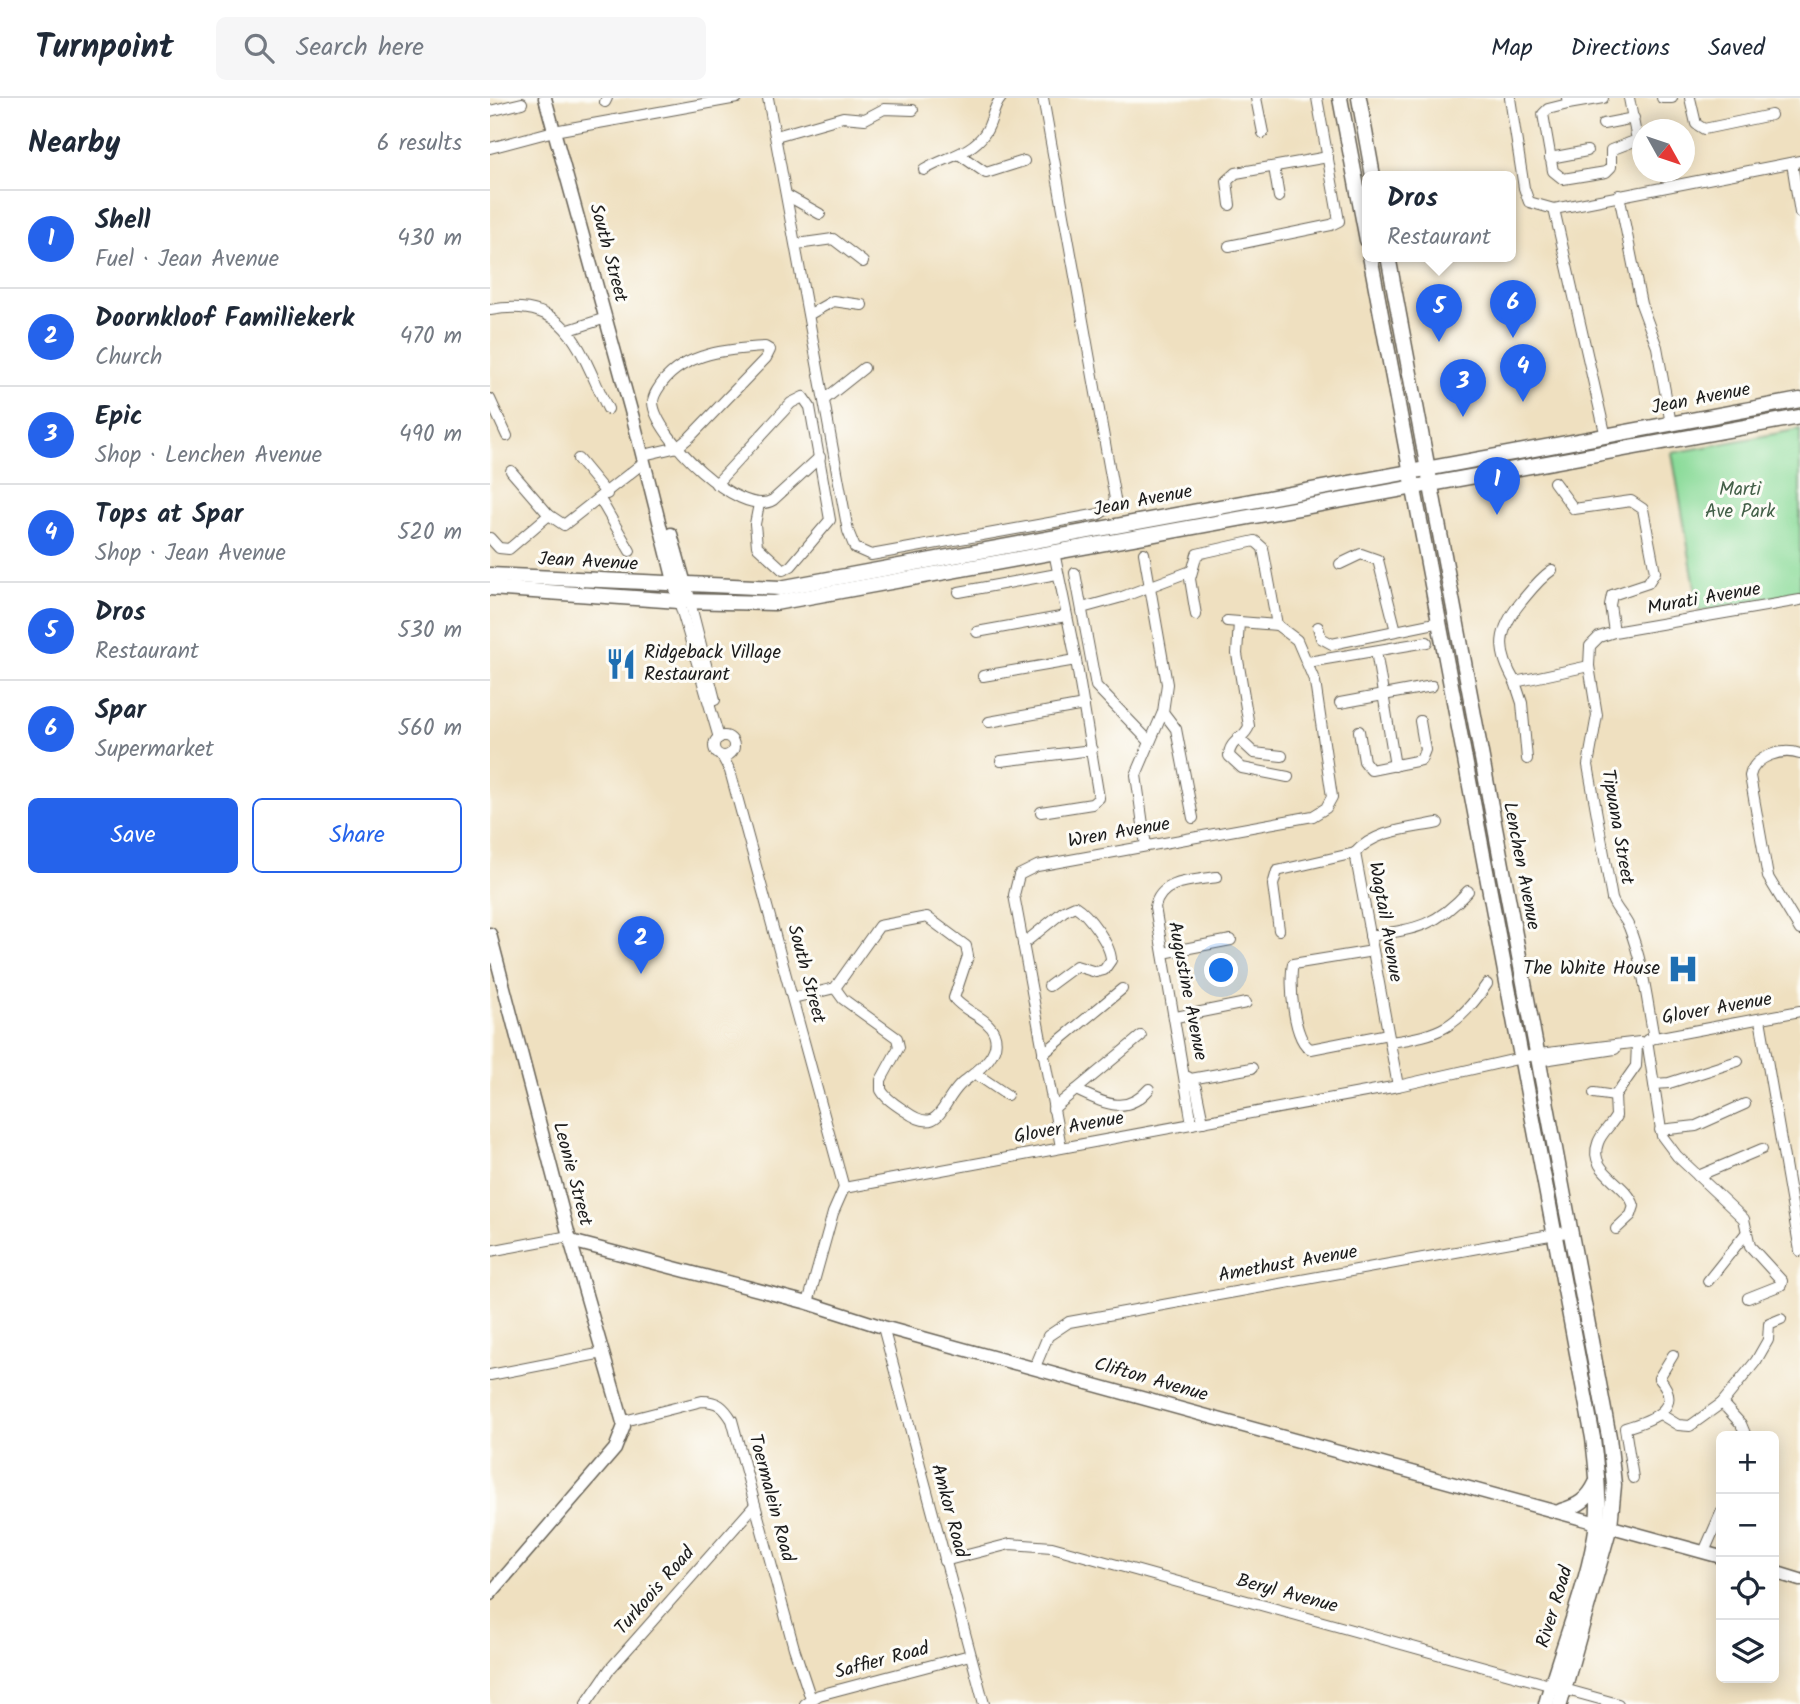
<!DOCTYPE html>
<html lang="en">
<head>
<meta charset="utf-8">
<style>
  :root { --surface:#fff; --page:#f6f6f7; --text:#1f2937; --muted:#747a83; --line:#e0e1e3; --accent:#2563eb }
  body { margin:0; font-family:Kalam,sans-serif; background:var(--page); color:var(--text) }
  .controls { position:absolute; right:21px; bottom:21px; display:grid; overflow:hidden; border-radius:10px; box-shadow:0 4px 18px #0003 }
  .controls button { width:63px; height:63px; display:grid; place-items:center; padding:0; border:0; border-bottom:2px solid var(--line); background:var(--surface); color:var(--text); font:35px sans-serif }
  .compass { position:absolute; left:1142px; top:21px; width:63px; height:63px; border-radius:50%; background:var(--surface); box-shadow:0 4px 18px #0003; rotate:130deg }
  .you { position:absolute; left:732px; top:873px; width:24px; height:24px; margin:-18px; border:5px solid #fff; border-radius:50%; background:#1a73e8; box-shadow:0 0 0 10px #1a73e833 }
  .badge { display:grid; place-items:center; width:46px; height:46px; border-radius:50%; background:var(--accent); color:#fff; font-size:23px; font-weight:700 }
  .pin { position:absolute; translate:-50% -58px; filter:drop-shadow(0 2px 4px #0008) }
  .pin::after { content:''; position:absolute; top:37px; width:24px; height:21px; background:inherit; clip-path:polygon(0 0,100% 0,50% 100%) }
  .popup { position:absolute; left:872px; top:73px; width:154px; height:91px; box-sizing:border-box; display:grid; place-content:center; border-radius:10px; background:var(--surface); filter:drop-shadow(0 2px 5px #0005); font-size:23px; white-space:nowrap; color:var(--muted) }
  .popup b { font-size:26px; color:var(--text) }
  .popup::after { content:''; position:absolute; left:50%; top:100%; margin-left:-14px; border:14px solid transparent; border-top-color:var(--surface) }
  .list { margin:0; padding:0; list-style:none }
  h2 { display:flex; justify-content:space-between; align-items:center; height:91px; margin:0; padding:0 28px; font-size:30px }
  h2 small { font-size:23px; font-weight:400; color:var(--muted) }
  .list li { display:grid; grid-template-columns:46px 1fr auto; gap:21px; align-items:center; box-sizing:border-box; height:98px; padding:0 28px; border-top:2px solid var(--line) }
  .list b { display:block; font-size:26px; white-space:nowrap }
  .list p { margin:0; font-size:23px; white-space:nowrap; color:var(--muted) }
  .list em { font-size:23px; font-style:normal; color:var(--muted) }
  .actions { display:flex; gap:14px; padding:21px 28px }
  .actions a { flex:1; padding:16px 0; border:2px solid var(--accent); border-radius:10px; text-align:center; font-size:24px; color:var(--accent) }
  .actions .main { background:var(--accent); color:#fff }
  .icon { flex:none; width:38px; height:38px; fill:none; stroke:currentColor; stroke-width:2; stroke-linecap:round; stroke-linejoin:round }
  .map { position:relative; flex:none; width:1310px; height:1606px; overflow:hidden }
  header { display:flex; align-items:center; gap:42px; box-sizing:border-box; height:98px; padding:0 35px; background:var(--surface); border-bottom:2px solid var(--line) }
  header strong { font-size:33px }
  nav { display:flex; gap:38px; margin-inline-start:auto; font-size:24px }
  .search { width:490px; height:63px; background:var(--page); display:flex; align-items:center; gap:18px; box-sizing:border-box; padding:0 24px; border-radius:10px; color:var(--muted); font-size:26px }
  main { display:flex }
  aside { flex:1; background:var(--surface) }
  .map>svg:first-child { display:block }
  .green { fill:#8bdb9a; stroke:#547c5b; stroke-width:2 }
  .lines { fill:none; stroke-linecap:round; stroke-linejoin:round }
  .minor-casing { stroke:#666155; stroke-width:12 }
  .tertiary-casing { stroke:#666155; stroke-width:15 }
  .secondary-casing { stroke:#666155; stroke-width:17 }
  .minor { stroke:#fff; stroke-width:10 }
  .tertiary { stroke:#fff; stroke-width:12 }
  .secondary { stroke:#fff; stroke-width:14 }
  .labels { text-anchor:middle; dominant-baseline:central; stroke-width:6; stroke-linejoin:round; paint-order:stroke }
  .street-label { font-size:19px; fill:#1c1c1c; stroke:#fdfcf7 }
  .park-label { font-size:19px; fill:#435f48; stroke:#fdfcf7 }
  .poi-label { font-size:19px; fill:#1c1c1c; stroke:#fdfcf7; text-anchor:start }
</style>
</head>
<body>
<header>
<strong>Turnpoint</strong>
<div class="search"><svg class="icon" aria-label="search" viewBox="0 0 24 24"><circle cx="10" cy="10" r="6"/><path d="M15 15l6 6"/></svg>Search here</div>
<nav><a>Map</a><a>Directions</a><a>Saved</a></nav>
</header>
<main>
<aside>
<h2>Nearby<small>6 results</small></h2>
<ul class="list">
<li><span class="badge">1</span><div><b>Shell</b><p>Fuel · Jean Avenue</p></div><em>430 m</em></li>
<li><span class="badge">2</span><div><b>Doornkloof Familiekerk</b><p>Church</p></div><em>470 m</em></li>
<li><span class="badge">3</span><div><b>Epic</b><p>Shop · Lenchen Avenue</p></div><em>490 m</em></li>
<li><span class="badge">4</span><div><b>Tops at Spar</b><p>Shop · Jean Avenue</p></div><em>520 m</em></li>
<li><span class="badge">5</span><div><b>Dros</b><p>Restaurant</p></div><em>530 m</em></li>
<li><span class="badge">6</span><div><b>Spar</b><p>Supermarket</p></div><em>560 m</em></li>
</ul>
<div class="actions"><a class="main">Save</a><a>Share</a></div>
</aside>
<div class="map">
<svg width="1310" height="1606" viewBox="0 0 1310 1606">
  <rect width="100%" height="100%" fill="#fdfcf7"/>
  <filter id="ink" filterUnits="userSpaceOnUse"><feTurbulence type="fractalNoise" baseFrequency=".0143" numOctaves="2"/><feDisplacementMap in="SourceGraphic" scale="14" xChannelSelector="R" yChannelSelector="G"/><feConvolveMatrix kernelMatrix="1 2 1 2 8 2 1 2 1" color-interpolation-filters="sRGB"/></filter>
  <filter id="wash" filterUnits="userSpaceOnUse"><feTurbulence type="fractalNoise" baseFrequency=".00686" numOctaves="4" result="noise"/><feDisplacementMap in="SourceGraphic" scale="28" xChannelSelector="R" yChannelSelector="G"/><feGaussianBlur stdDeviation="1.57" result="paint"/><feColorMatrix in="noise" values="0 0 0 0 0 0 0 0 0 0 0 0 0 0 0 0 0 1.4 0 .05"/><feComposite in="paint" operator="in"/></filter>
  <g filter="url(#wash)">
    <rect width="100%" height="100%" fill="#efe0c0"/>
    <path class="green" d="M1310,331V495L1209,513L1182,355Z"/>
  </g>
  <g filter="url(#ink)">
    <g class="lines">
      <defs>
        <g id="minor">
          <path d="M278,0L358,433L365,450L381,457L609,416L621,409L625,401L553,0"/>
          <path d="M766,0L773,35"/>
          <path d="M1020,0L1034,90L1039,104L1064,111L1310,63"/>
          <path d="M1077,0L1078,6L1058,11L1053,16L1063,73L1073,81L1116,74L1121,69V52L1147,42L1139,0"/>
          <path d="M1172,0H1182"/>
          <path d="M1200,0L1206,26L1214,31L1281,17"/>
          <path d="M115,4L117,0"/>
          <path d="M1078,6L1113,0"/>
          <path d="M0,13L32,5"/>
          <path d="M1113,26L1144,20"/>
          <path d="M286,38L353,19L375,21L394,11L423,12"/>
          <path d="M0,50L64,33L247,0"/>
          <path d="M470,57L496,75L534,63"/>
          <path d="M1060,60L1097,53"/>
          <path d="M1302,65L1310,115"/>
          <path d="M784,69L789,99"/>
          <path d="M434,72C455,59 481,56 495,35C503,24 502,10 511,0"/>
          <path d="M1129,97L1151,206L1167,249L1181,326"/>
          <path d="M298,98L330,116"/>
          <path d="M740,107L737,83L746,75L838,59"/>
          <path d="M1064,111L1116,339"/>
          <path d="M307,146L343,141L373,164"/>
          <path d="M739,148L841,127L849,123L827,0"/>
          <path d="M0,212C80,197 89,253 118,311"/>
          <path d="M320,216L343,203L372,207"/>
          <path d="M79,232L116,220"/>
          <path d="M0,301L17,338"/>
          <path d="M335,301L374,270"/>
          <path d="M158,356L188,349L200,339L276,260L280,252L275,249C238,251 195,255 172,285C168,291 163,297 163,304C164,337 250,422 283,402L330,359"/>
          <path d="M88,361L117,396"/>
          <path d="M21,373L59,417L74,427L153,365"/>
          <path d="M1064,384L1084,411L1141,403L1153,411L1165,474L1158,485L1122,497L1120,507L1124,534"/>
          <path d="M226,386L301,305L313,299L320,309L340,422L301,468L293,472L267,448L265,426L269,406"/>
          <path d="M110,401L140,453"/>
          <path d="M0,440L9,450L19,451L59,417"/>
          <path d="M654,455L677,586L673,614L646,677L656,748"/>
          <path d="M850,466L871,456L888,462L906,533"/>
          <path d="M585,475L606,588L659,643"/>
          <path d="M469,494L567,476"/>
          <path d="M189,503L229,640"/>
          <path d="M200,504L225,602"/>
          <path d="M592,510L632,499L701,473"/>
          <path d="M706,517L700,481L707,456L765,443L773,450L787,527"/>
          <path d="M749,524L747,556L759,628C755,641 739,642 739,658L752,670L798,679"/>
          <path d="M828,529L831,540L842,546L950,524"/>
          <path d="M487,534L576,518"/>
          <path d="M886,553L905,668"/>
          <path d="M818,564L937,544"/>
          <path d="M493,578L586,562"/>
          <path d="M1025,584C1006,552 1008,532 1031,504C1041,492 1049,481 1062,472"/>
          <path d="M850,605L942,588"/>
          <path d="M673,614L686,631L703,720"/>
          <path d="M499,624L594,607"/>
          <path d="M869,633L874,663L881,672L931,662L935,652L930,623"/>
          <circle cx="234" cy="648" r="10"/>
          <path d="M748,640L764,655L792,658"/>
          <path d="M1310,656C1292,650 1264,658 1260,678L1278,779L1310,832"/>
          <path d="M232,658L240,673L354,1090"/>
          <path d="M1037,661L1032,605L1025,584L1099,568"/>
          <path d="M511,663L602,652"/>
          <path d="M551,714L602,706L609,700L586,562L564,454"/>
          <path d="M865,755L908,988"/>
          <path d="M865,755C885,732 919,731 948,725"/>
          <path d="M789,832L783,787L787,773L865,755"/>
          <path d="M880,838C925,831 946,829 978,793"/>
          <path d="M533,846L574,813L585,808C598,816 621,847 621,862L614,872L606,874L586,868L559,888"/>
          <path d="M883,853L803,866C799,883 803,944 821,951L898,936"/>
          <path d="M673,855L741,842"/>
          <path d="M303,900L345,890L389,828L437,819L476,848L478,858L464,900C474,914 498,919 504,935C513,957 484,975 471,986C450,1006 451,1039 415,1013C406,1007 396,1001 391,992V982L409,949L407,940L353,901L345,890"/>
          <path d="M686,919L756,905"/>
          <path d="M1270,921L1310,1153"/>
          <path d="M1164,940C1157,903 1153,864 1139,829C1135,819 1126,812 1122,801L1098,667L1107,617L1099,568L1100,548L1109,539L1124,534L1310,502"/>
          <path d="M1160,941L1310,913"/>
          <path d="M1157,942L1172,1038L1187,1058L1254,1121L1260,1148L1292,1183L1291,1187L1258,1200"/>
          <path d="M900,944C951,937 967,929 997,886"/>
          <path d="M553,956L632,891"/>
          <path d="M1047,963L1125,951"/>
          <path d="M486,976L517,997"/>
          <path d="M698,979L706,990L713,1024"/>
          <path d="M695,982L762,970"/>
          <path d="M1164,986L1179,985L1248,963"/>
          <path d="M586,992C614,1005 636,1018 659,991"/>
          <path d="M1104,995L1125,998"/>
          <path d="M563,1011L651,938"/>
          <path d="M702,1026L665,809C671,781 704,783 727,779"/>
          <path d="M1170,1032L1206,1028L1255,1006"/>
          <path d="M571,1049L524,797L529,777L547,768L823,718L836,710L842,699L825,584L807,542L787,527L737,523"/>
          <path d="M1208,1078L1272,1051"/>
          <path d="M1126,1131L1141,1117L1144,1108C1137,1084 1097,1074 1108,1045C1111,1035 1121,1028 1126,1018L1125,998L1146,968L1147,946"/>
          <path d="M0,1153L79,1138"/>
          <path d="M1218,1183L1257,1134"/>
          <path d="M318,1205L343,1115L354,1090L908,988L1049,956L1150,944"/>
          <path d="M393,1229L494,1606"/>
          <path d="M545,1269L558,1238L579,1224L1082,1133"/>
          <path d="M0,1277L113,1255"/>
          <path d="M1232,1305L1266,1263L1278,1242L1279,1226L1291,1221"/>
          <path d="M1170,1316L1188,1327L1200,1328L1232,1305L1251,1326L1256,1338"/>
          <path d="M134,1323L212,1303C228,1303 234,1309 242,1322L304,1550L321,1601"/>
          <path d="M1143,1380L1135,1330C1159,1323 1196,1311 1169,1280L1183,1257"/>
          <path d="M1214,1454L1231,1415"/>
          <path d="M454,1463L520,1446L562,1449L1128,1606"/>
          <path d="M96,1606L120,1571L265,1407"/>
          <path d="M315,1606L329,1597L480,1557"/>
        </g>
        <g id="tertiary">
          <path d="M55,0L143,320L189,503"/>
          <path d="M181,436L200,504"/>
          <path d="M0,836L79,1138L134,1328L125,1351L0,1496"/>
          <path d="M81,1143L318,1205L393,1229L1231,1459"/>
          <path d="M1284,1474L1310,1482"/>
        </g>
        <g id="secondary">
          <path d="M850,0L877,142"/>
          <path d="M869,0L883,78"/>
          <path d="M880,158L1103,1340C1106,1368 1110,1397 1107,1425C1099,1487 1072,1546 1056,1606"/>
          <path d="M898,158L1119,1339L1124,1387L1120,1428L1070,1606"/>
          <path d="M0,477L290,490L1310,302"/>
          <path d="M0,490L189,503L285,505L1310,319"/>
          <path d="M1071,1413C1088,1408 1098,1402 1106,1385"/>
        </g>
      </defs>
      <use href="#minor" class="minor-casing"/>
      <use href="#tertiary" class="tertiary-casing"/>
      <use href="#secondary" class="secondary-casing"/>
      <use href="#minor" class="minor"/>
      <use href="#tertiary" class="tertiary"/>
      <use href="#secondary" class="secondary"/>
    </g>
  </g>
  <defs>
    <symbol id="restaurant-bare" viewBox="-9 -9 18 18"><path d="M-5-6h1v4h1v-4h1v4h1v-4h1v5L-1.5 .5V6h-2V.5L-5-1ZM5-6V6H3V1.5H1.5Q1.5-4 5-6Z" fill="#1f6fb2" stroke="#fdfcf7" stroke-width="2.5" paint-order="stroke"/></symbol>
    <symbol id="hospital-bare" viewBox="-9 -9 18 18"><path d="M-5-5h3v3.5h4V-5h3V5h-3V1.5h-4V5h-3Z" fill="#1f6fb2" stroke="#fdfcf7" stroke-width="2.5" paint-order="stroke"/></symbol>
  </defs>
  <g fill-rule="evenodd">
    <use href="#restaurant-bare" x="109" y="544" width="44" height="44"/>
    <use href="#hospital-bare" x="1171" y="849" width="44" height="44"/>
  </g>
  <g class="labels">
    <g class="street-label">
      <text transform="translate(118 155) rotate(75)">South Street</text>
      <text transform="translate(1211 301) rotate(-11)">Jean Avenue</text>
      <text transform="translate(653 403) rotate(-11)">Jean Avenue</text>
      <text transform="translate(98 464) rotate(3)">Jean Avenue</text>
      <text transform="translate(1214 501) rotate(-10)">Murati Avenue</text>
      <text transform="translate(1127 729) rotate(80)">Tipuana Street</text>
      <text transform="translate(629 735) rotate(-10)">Wren Avenue</text>
      <text transform="translate(1031 768) rotate(79)">Lenchen Avenue</text>
      <text transform="translate(895 824) rotate(80)">Wagtail Avenue</text>
      <text transform="translate(316 876) rotate(75)">South Street</text>
      <text transform="translate(697 893) rotate(79)">Augustine Avenue</text>
      <text transform="translate(1227 911) rotate(-10)">Glover Avenue</text>
      <text transform="translate(579 1030) rotate(-10)">Glover Avenue</text>
      <text transform="translate(82 1076) rotate(75)">Leonie Street</text>
      <text transform="translate(798 1166) rotate(-10)">Amethust Avenue</text>
      <text transform="translate(661 1282) rotate(16)">Clifton Avenue</text>
      <text transform="translate(281 1400) rotate(75)">Toermalein Road</text>
      <text transform="translate(459 1413) rotate(75)">Amkor Road</text>
      <text transform="translate(165 1493) rotate(-49)">Turkoois Road</text>
      <text transform="translate(797 1496) rotate(15)">Beryl Avenue</text>
      <text transform="translate(1065 1509) rotate(-73)">River Road</text>
      <text transform="translate(392 1563) rotate(-15)">Saffier Road</text>
    </g>
    <g class="park-label">
      <text x="1250" y="392">Marti<tspan x="1250" dy="22">Ave Park</tspan></text>
    </g>
    <g class="poi-label">
      <text x="154" y="555">Ridgeback Village<tspan x="154" dy="22">Restaurant</tspan></text>
      <text x="1170" y="871" text-anchor="end">The White House</text>
    </g>
  </g>
</svg>
<div class="controls">
<button>+</button>
<button>−</button>
<button><svg class="icon" aria-label="locate" viewBox="0 0 24 24"><circle cx="12" cy="12" r="6"/><path d="M12 2v4M12 18v4M2 12h4M18 12h4"/></svg></button>
<button><svg class="icon" aria-label="layers" viewBox="0 0 24 24"><path d="M12 4l9 5-9 5-9-5zM3 14l9 5 9-5"/></svg></button>
</div>
<svg class="compass" viewBox="-18 -18 36 36"><path d="M0-13l5 13h-10z" fill="#e53935"/><path d="M0 13l5-13h-10z" fill="#747a83"/></svg>
<div class="you"></div>
<div class="pin badge" style="left:1007px;top:417px">1</div>
<div class="pin badge" style="left:151px;top:876px">2</div>
<div class="pin badge" style="left:973px;top:319px">3</div>
<div class="pin badge" style="left:1033px;top:304px">4</div>
<div class="pin badge" style="left:949px;top:244px">5</div>
<div class="popup"><b>Dros</b>Restaurant</div>
<div class="pin badge" style="left:1023px;top:240px">6</div>
</div>
</main>
</body>
</html>
